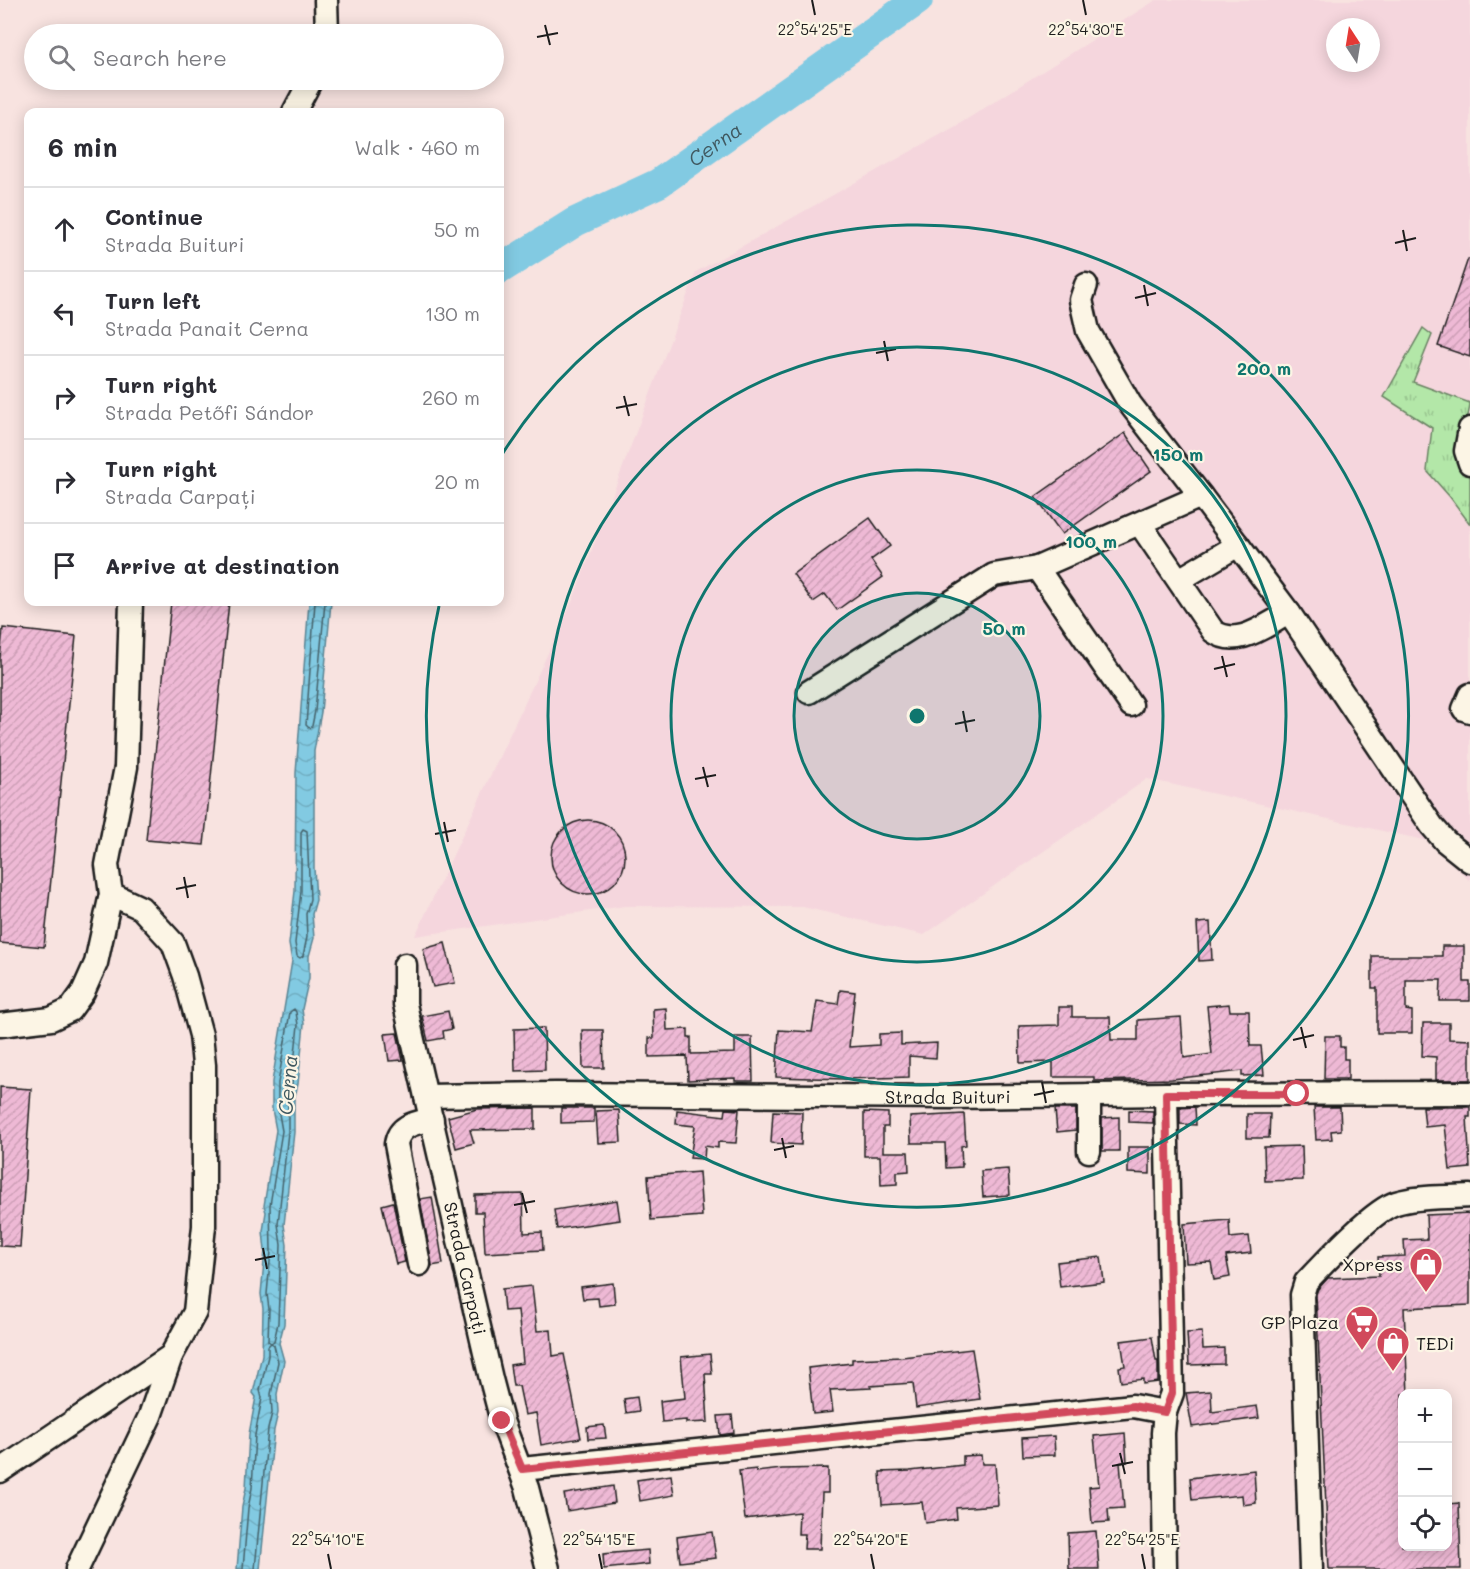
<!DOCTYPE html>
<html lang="en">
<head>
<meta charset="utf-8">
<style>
  :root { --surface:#fff; --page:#f2f2f3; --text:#2b2b33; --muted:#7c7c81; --line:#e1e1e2 }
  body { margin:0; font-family:Mali,sans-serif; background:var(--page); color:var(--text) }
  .controls { position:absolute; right:18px; bottom:18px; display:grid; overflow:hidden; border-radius:12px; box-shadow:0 3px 15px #0003 }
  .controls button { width:54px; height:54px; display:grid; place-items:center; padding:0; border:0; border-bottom:2px solid var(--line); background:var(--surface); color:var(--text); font:30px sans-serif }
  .compass { position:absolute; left:1326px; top:18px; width:54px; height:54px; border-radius:50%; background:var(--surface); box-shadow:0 3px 15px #0003; rotate:348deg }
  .stop { position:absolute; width:18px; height:18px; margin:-14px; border:4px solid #d1495b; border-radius:50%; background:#fff }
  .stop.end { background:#d1495b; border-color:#fff; box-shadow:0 2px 6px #0008 }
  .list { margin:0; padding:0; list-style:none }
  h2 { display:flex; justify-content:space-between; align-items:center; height:78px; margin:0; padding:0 24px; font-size:26px }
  h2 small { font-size:20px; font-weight:400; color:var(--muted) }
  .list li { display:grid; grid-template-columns:39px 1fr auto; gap:18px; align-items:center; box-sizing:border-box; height:84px; padding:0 24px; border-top:2px solid var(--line) }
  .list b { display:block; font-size:22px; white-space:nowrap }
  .list p { margin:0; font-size:20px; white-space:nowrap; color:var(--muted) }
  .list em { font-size:20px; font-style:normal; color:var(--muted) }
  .icon { flex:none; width:33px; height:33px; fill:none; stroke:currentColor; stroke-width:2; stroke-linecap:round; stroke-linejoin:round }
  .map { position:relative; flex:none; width:1470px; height:1569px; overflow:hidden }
  .search { position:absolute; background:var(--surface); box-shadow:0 3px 15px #0003; left:24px; top:24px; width:480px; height:66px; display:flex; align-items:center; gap:15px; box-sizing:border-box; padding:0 21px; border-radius:33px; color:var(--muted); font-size:22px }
  .panel { position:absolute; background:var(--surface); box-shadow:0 3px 15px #0003; left:24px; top:108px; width:480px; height:498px; border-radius:12px }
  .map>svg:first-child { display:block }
  .built { fill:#f5d6dd; fill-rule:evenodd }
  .grass { fill:url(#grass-tufts); stroke:#688262; stroke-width:1.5 }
  .water { fill:url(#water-waves); stroke:#598493; stroke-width:1.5 }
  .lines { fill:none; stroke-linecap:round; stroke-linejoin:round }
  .shore { stroke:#45626b; stroke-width:1.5 }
  .river { stroke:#82cae2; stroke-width:30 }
  .building { fill:url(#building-hatch); stroke:#1c1c1c; stroke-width:1.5 }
  .minor-casing { stroke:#1c1c1c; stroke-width:27 }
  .minor { stroke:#fcf5e5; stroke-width:22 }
  .route { stroke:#d1495b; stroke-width:8 }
  .ticks { fill:none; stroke:#1c1c1c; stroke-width:2 }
  .ring { fill:none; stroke:#0f766e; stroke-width:3 }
  .labels { text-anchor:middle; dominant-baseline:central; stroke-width:4.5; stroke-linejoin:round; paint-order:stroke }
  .street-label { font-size:18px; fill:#1c1c1c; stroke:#fcf5e5 }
  .poi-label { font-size:18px; fill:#1c1c1c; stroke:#fcf5e5; text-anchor:end }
  .water-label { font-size:20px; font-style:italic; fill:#405961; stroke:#fcf5e5 }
  .ticks-label { font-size:15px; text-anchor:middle; fill:#1c1c1c; stroke:#fcf5e5; stroke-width:4.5; stroke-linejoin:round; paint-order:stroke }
  .centre { fill:#0f766e; stroke:#fcf5e5; stroke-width:3 }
  .ring-label { font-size:18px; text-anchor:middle; font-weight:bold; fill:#0f766e; stroke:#fcf5e5; stroke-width:4.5; stroke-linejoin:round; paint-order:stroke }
</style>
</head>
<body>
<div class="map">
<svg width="1470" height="1569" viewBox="0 0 1470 1569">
  <defs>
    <pattern id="grass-tufts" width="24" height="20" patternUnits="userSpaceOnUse" patternTransform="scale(1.5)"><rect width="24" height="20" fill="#b3e7a8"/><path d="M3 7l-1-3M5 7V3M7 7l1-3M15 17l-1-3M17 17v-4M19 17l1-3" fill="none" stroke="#99c690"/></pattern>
    <pattern id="water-waves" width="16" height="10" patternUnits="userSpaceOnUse" patternTransform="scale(1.5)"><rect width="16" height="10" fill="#82cae2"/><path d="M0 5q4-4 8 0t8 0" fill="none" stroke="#70adc1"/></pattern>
    <pattern id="building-hatch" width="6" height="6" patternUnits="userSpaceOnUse" patternTransform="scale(1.5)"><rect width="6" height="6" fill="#eeb9d5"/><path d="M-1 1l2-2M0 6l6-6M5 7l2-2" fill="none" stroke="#cc9eb6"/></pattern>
  </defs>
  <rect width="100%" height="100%" fill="#f8e3e0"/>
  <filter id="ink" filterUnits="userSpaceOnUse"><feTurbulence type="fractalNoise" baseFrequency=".0167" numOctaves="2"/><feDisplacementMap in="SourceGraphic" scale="12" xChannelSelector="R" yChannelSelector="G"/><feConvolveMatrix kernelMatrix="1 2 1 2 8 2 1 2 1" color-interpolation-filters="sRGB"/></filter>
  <g filter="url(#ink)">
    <path class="built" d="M1156,0H1470V881L1428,841L1147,779L924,935L803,907L625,906L415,936L573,600L696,272L956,126ZM1335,27H1371V63H1335Z"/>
    <path class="grass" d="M1423,328L1432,335L1413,382L1470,403C1470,431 1439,452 1470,476V524L1450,497L1427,471L1432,428L1384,397Z"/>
    <path class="water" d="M309,602H331L321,712L314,751V868L316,900L312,914L314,938L309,956V978L302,1009L304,1024L298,1084L294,1100V1132L284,1225L287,1245L286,1271L284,1324L279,1343L284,1361L277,1394L278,1413L274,1430L260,1569H237L242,1507L246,1488L249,1434L256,1397L253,1393L262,1355L263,1309L261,1294L265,1251L263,1231L266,1212L264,1206L276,1130L272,1109V1082L292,961L289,944L295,891L296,773Z"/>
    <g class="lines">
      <g class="shore">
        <path d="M315,602L306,725L309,728L312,726L315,711L325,602"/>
        <path d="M303,829L307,831L310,899L306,914L307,937L303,956L300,958L297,956L295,943L301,891V832Z"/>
        <path d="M294,1009L296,1012L298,1025L292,1083L288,1099V1132L278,1224L281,1245L280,1270L278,1323L274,1341L271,1343L268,1341L269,1309L267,1294L271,1251L270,1205L282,1131L278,1108V1083L290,1012Z"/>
        <path d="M243,1569L248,1508L252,1488L255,1435L262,1398L260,1390L268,1356V1346L271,1343L274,1345L278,1362L271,1394L272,1413L268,1429L255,1569"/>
      </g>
      <path class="river" id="s1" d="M500,269L575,222L659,183L918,0"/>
    </g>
    <g class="building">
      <path d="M1468,259H1470V357L1438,346Z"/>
      <path d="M1125,433L1151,471L1062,534L1035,497Z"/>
      <path d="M870,518L890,546L871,560L883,577L837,610L825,594L813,602L793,574Z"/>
      <path d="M171,602H229L204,845L146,840Z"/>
      <path d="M3,628L76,636L44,947L0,943V658Z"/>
      <circle cx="588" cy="857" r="37"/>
      <path d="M1210,922L1212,960L1199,961L1197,923Z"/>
      <path d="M445,943L455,983L433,987L423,949Z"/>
      <path d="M1442,946H1464V982H1470V1001H1440L1441,980H1406V1010L1412,1011V1033H1377V988H1372V956H1442Z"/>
      <path d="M840,990L855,992L849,1047L879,1045V1034L901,1033V1045L937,1043L936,1058L909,1056V1077L845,1079L776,1077L779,1030L812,1032L817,1001L838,1004Z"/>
      <path d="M1229,1004L1230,1011H1249L1250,1046H1261L1264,1075L1242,1076V1071L1172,1079L1094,1081V1077H1053V1062L1020,1063L1019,1026L1059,1025V1007H1072V1017H1110L1111,1040H1138V1020L1181,1017L1184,1058L1212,1054L1207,1006Z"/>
      <path d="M666,1008L667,1030L688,1029V1037H691V1054L735,1053V1037H752L753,1081H735V1078L688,1080L687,1056L649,1057V1038H654L653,1009Z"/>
      <path d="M448,1011L452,1029L443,1031L444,1038L428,1041L422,1016Z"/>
      <path d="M1423,1023H1449V1039L1470,1040V1080H1436V1057L1422,1056Z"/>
      <path d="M544,1028L545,1070L515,1071L514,1029Z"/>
      <path d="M582,1030H603L604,1068H583Z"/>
      <path d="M397,1033L403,1060L389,1061L385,1034Z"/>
      <path d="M1325,1036H1340V1047H1344V1059H1348V1079H1324Z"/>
      <path d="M0,1087L31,1089L20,1247L0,1246Z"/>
      <path d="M1195,1107L1196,1125L1180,1124V1108Z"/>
      <path d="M1314,1107H1340L1341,1130L1331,1131L1332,1139L1316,1140Z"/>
      <path d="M1423,1107H1470V1117H1467L1470,1168L1450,1170L1445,1125L1425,1127Z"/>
      <path d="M535,1108V1129L470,1130L474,1143L456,1148L448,1117L477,1109Z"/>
      <path d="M561,1108H594V1122L561,1123Z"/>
      <path d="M726,1109L739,1110L736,1143L718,1142V1148L705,1146L704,1159L690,1158L695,1126L676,1124L677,1110L725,1116Z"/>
      <path d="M1055,1109H1076V1130L1057,1132Z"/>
      <path d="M619,1110L621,1142L598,1143L596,1111Z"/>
      <path d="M1129,1110L1153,1111V1123L1129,1122Z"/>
      <path d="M773,1111L802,1112L801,1145L771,1143Z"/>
      <path d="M864,1112L888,1113V1127H883V1152H908L909,1171L897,1172V1184L881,1185L880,1156H864Z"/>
      <path d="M964,1114L966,1145L961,1146L962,1167L946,1168L945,1143H911L910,1117Z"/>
      <path d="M1247,1114H1270L1269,1138H1247Z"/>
      <path d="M1119,1117V1151H1102V1118Z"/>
      <path d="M1302,1146L1303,1180L1265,1181L1264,1147Z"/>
      <path d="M1128,1147H1150V1174L1128,1173Z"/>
      <path d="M1008,1169L1010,1195L983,1197L981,1171Z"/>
      <path d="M699,1172L702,1216L651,1220L648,1176Z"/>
      <path d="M523,1194L524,1233L542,1232L543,1250L485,1253L483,1212H475V1195Z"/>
      <path d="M432,1197L443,1264L432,1266L420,1199Z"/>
      <path d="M617,1200L620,1220L557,1229L554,1210Z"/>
      <path d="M393,1202L405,1262L396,1264L382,1205Z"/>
      <path d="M1470,1213V1305L1404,1308L1408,1394H1402V1546H1448V1504L1459,1503L1461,1569H1329L1316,1294L1318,1289L1328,1278L1379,1276L1378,1257L1405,1256L1404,1240L1427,1239L1426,1215Z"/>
      <path d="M1229,1220L1230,1238L1249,1236L1251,1253L1226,1256L1230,1277L1214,1280L1211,1262L1186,1263L1184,1224Z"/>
      <path d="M1101,1257L1104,1282L1060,1287L1057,1262Z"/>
      <path d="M613,1283L615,1304L599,1306L598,1298L583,1299L581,1287Z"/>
      <path d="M532,1286L537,1331L551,1330L553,1356L564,1354L581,1438L541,1445L536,1413L525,1415L519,1386H513L510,1365L523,1363L518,1310L504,1311L502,1289Z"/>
      <path d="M1202,1332L1203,1349L1224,1348V1364L1189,1365L1187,1333Z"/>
      <path d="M1152,1337L1156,1361H1158V1382L1143,1384V1379L1121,1382L1119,1367L1125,1366L1121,1341Z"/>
      <path d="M972,1349L980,1399L916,1408L913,1383L870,1386L871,1388L830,1390L833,1412L813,1414L808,1368L852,1363V1359L902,1357Z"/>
      <path d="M710,1354L712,1374H705L708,1422L686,1423V1420L662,1422L660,1401L685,1398L681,1357Z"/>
      <path d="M1211,1391L1212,1412L1257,1406L1259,1418L1192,1427L1186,1393Z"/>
      <path d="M637,1397L639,1411L626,1413L624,1399Z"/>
      <path d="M732,1415L734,1433L720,1435L718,1416Z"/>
      <path d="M604,1425L606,1438L588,1439L587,1427Z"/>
      <path d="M1125,1433L1127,1462L1120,1463L1124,1508L1108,1509L1109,1522L1092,1523L1089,1487L1099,1486L1094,1436Z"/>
      <path d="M1054,1436L1055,1455L1023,1456L1022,1438Z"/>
      <path d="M981,1455L982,1464H995L998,1505L956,1508L957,1519L925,1523L922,1502L882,1505L880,1472L910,1471L963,1465V1456Z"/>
      <path d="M828,1468V1493H822L820,1549H804L805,1534H798L799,1512L745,1519L739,1471L756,1469V1472L782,1469Z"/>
      <path d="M1254,1470L1256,1503L1243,1505L1242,1495L1192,1500L1190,1478Z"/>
      <path d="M671,1475L674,1495L640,1501L637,1480Z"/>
      <path d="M613,1486L615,1503L567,1511L564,1494Z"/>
      <path d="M1096,1531L1099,1569H1069L1068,1533Z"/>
      <path d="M712,1532L716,1558L680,1562L677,1537Z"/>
      <path d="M648,1550L649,1564L604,1569L603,1554Z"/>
    </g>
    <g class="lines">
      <defs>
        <g id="minor">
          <path d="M326,0L327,34"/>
          <path d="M294,112L311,80"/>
          <path d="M1086,285L1081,300L1088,331L1130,404L1201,496"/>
          <path d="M1470,429L1466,451L1470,463"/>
          <path d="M1140,524L1213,631C1238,649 1265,625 1289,613"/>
          <path d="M1037,568L1131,705"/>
          <path d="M1179,580L1238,545"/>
          <path d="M809,692L994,575L1037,568L1201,496L1289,613L1432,826L1445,841L1470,861"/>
          <path d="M1470,695L1464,709L1470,711"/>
          <path id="s2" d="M405,965V1004L412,1036L491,1379L502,1421L527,1488L548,1569"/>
          <path d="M0,1025L51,1019L70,1010L83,992L96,963L111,894L107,865L126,767L131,602"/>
          <path id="s3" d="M426,1096L556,1094L951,1097L1166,1094L1470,1093"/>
          <path d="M1089,1151V1095"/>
          <path d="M419,1264L396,1144C399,1125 415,1123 432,1119"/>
          <path d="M522,1469L1133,1406L1165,1412"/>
          <path d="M0,1471L171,1356L195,1312L204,1226V1065L201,1035L185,976L173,943L141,908L111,894"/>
          <path d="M77,1569L150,1416L171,1356"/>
          <path d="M1165,1569L1163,1433L1165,1412L1172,1393L1166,1094"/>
          <path d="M1311,1569L1302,1295L1306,1282C1324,1263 1373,1210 1396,1203C1419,1196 1446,1198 1470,1196"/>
        </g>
      </defs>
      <use href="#minor" class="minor-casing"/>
      <use href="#minor" class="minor"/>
    </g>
  </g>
  <g class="lines" filter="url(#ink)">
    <path class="route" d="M502,1421L522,1469L1133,1406L1165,1412L1172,1393L1166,1094H1297"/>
  </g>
  <path class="ticks" d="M812,0L815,15M1083,0L1086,15M545,25L550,45M537,37L558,33M1403,230L1407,251M1395,243L1416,238M1144,285L1148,306M1135,298L1156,293M884,341L888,361M876,353L896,349M624,396L629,416M616,408L637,404M1222,656L1227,677M1214,669L1235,664M963,711L967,732M955,724L975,720M703,767L708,787M695,779L716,775M444,822L448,842M435,834L456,830M184,877L188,898M176,889L196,885M1301,1027L1306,1048M1293,1040L1314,1035M1042,1082L1046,1103M1034,1095L1054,1091M782,1138L786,1158M774,1150L794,1146M522,1193L527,1213M514,1205L535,1201M263,1248L267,1269M255,1260L275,1256M1120,1453L1125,1474M1112,1466L1133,1462M328,1554L331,1569M599,1554L602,1569M871,1554L874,1569M1142,1554L1145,1569"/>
  <circle cx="917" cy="716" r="123" fill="#0f766e" fill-opacity=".12"/>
  <g class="ring">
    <circle cx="917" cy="716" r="123"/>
    <circle cx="917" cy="716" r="246"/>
    <circle cx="917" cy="716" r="369"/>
    <path d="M501 456A491 491 0 1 1 439 606"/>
  </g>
  <defs>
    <symbol id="shop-pin" viewBox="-11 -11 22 30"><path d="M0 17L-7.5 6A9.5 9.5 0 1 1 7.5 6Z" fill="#d1495b" stroke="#fcf5e5"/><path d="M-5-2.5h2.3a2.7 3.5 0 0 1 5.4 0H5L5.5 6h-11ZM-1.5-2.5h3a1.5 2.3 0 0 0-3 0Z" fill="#fff"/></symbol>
    <symbol id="supermarket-pin" viewBox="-11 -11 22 30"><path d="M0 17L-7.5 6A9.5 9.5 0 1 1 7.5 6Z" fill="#d1495b" stroke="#fcf5e5"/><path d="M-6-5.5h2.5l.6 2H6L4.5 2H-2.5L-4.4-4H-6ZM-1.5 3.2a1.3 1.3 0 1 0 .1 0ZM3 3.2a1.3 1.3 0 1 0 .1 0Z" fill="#fff"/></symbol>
  </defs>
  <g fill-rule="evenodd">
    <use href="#shop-pin" x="1407" y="1245" width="38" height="52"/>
    <use href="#supermarket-pin" x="1343" y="1303" width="38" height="52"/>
    <use href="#shop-pin" x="1374" y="1324" width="38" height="52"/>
  </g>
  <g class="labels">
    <g class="street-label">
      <text stroke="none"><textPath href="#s3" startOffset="522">Strada Buituri</textPath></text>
      <text stroke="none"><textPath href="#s2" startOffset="310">Strada Carpați</textPath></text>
    </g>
    <g class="poi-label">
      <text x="1403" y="1264">Xpress</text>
      <text x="1339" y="1322">GP Plaza</text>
      <text x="1416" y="1343" text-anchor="start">TEDi</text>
    </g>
    <g class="water-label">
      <text stroke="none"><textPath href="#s1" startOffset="249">Cerna</textPath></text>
      <text transform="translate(287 1085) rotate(-85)">Cerna</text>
    </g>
  </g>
  <g class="ticks-label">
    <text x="815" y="35">22°54'25"E</text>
    <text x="1086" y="35">22°54'30"E</text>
    <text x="328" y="1545">22°54'10"E</text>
    <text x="599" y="1545">22°54'15"E</text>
    <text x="871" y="1545">22°54'20"E</text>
    <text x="1142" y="1545">22°54'25"E</text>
  </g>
  <circle cx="917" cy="716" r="9" class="centre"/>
  <g class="ring-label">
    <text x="1264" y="375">200 m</text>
    <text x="1178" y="461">150 m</text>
    <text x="1091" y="548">100 m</text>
    <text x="1004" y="635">50 m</text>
  </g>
</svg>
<div class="controls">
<button>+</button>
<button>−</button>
<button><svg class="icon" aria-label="locate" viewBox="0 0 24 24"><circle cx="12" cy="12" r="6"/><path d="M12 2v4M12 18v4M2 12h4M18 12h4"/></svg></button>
</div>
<svg class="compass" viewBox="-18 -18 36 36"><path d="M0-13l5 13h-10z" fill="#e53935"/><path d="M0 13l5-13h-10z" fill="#7c7c81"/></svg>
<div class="stop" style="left:1297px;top:1094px"></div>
<div class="stop end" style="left:502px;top:1421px"></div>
<div class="search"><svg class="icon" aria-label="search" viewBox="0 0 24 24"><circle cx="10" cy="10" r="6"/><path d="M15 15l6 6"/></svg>Search here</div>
<section class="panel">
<h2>6 min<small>Walk · 460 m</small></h2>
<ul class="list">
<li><svg class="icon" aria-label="ahead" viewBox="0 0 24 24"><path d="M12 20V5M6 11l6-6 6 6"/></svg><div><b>Continue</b><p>Strada Buituri</p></div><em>50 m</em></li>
<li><svg class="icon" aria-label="left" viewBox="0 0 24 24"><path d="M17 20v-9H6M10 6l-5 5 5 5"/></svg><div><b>Turn left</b><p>Strada Panait Cerna</p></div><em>130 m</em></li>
<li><svg class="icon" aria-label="right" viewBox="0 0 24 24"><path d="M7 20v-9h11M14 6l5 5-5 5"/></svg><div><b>Turn right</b><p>Strada Petőfi Sándor</p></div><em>260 m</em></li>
<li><svg class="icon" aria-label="right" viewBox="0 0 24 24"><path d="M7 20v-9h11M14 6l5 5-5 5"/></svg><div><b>Turn right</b><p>Strada Carpați</p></div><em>20 m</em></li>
<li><svg class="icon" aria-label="arrive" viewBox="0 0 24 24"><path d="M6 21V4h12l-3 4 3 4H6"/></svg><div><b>Arrive at destination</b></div></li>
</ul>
</section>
</div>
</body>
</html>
